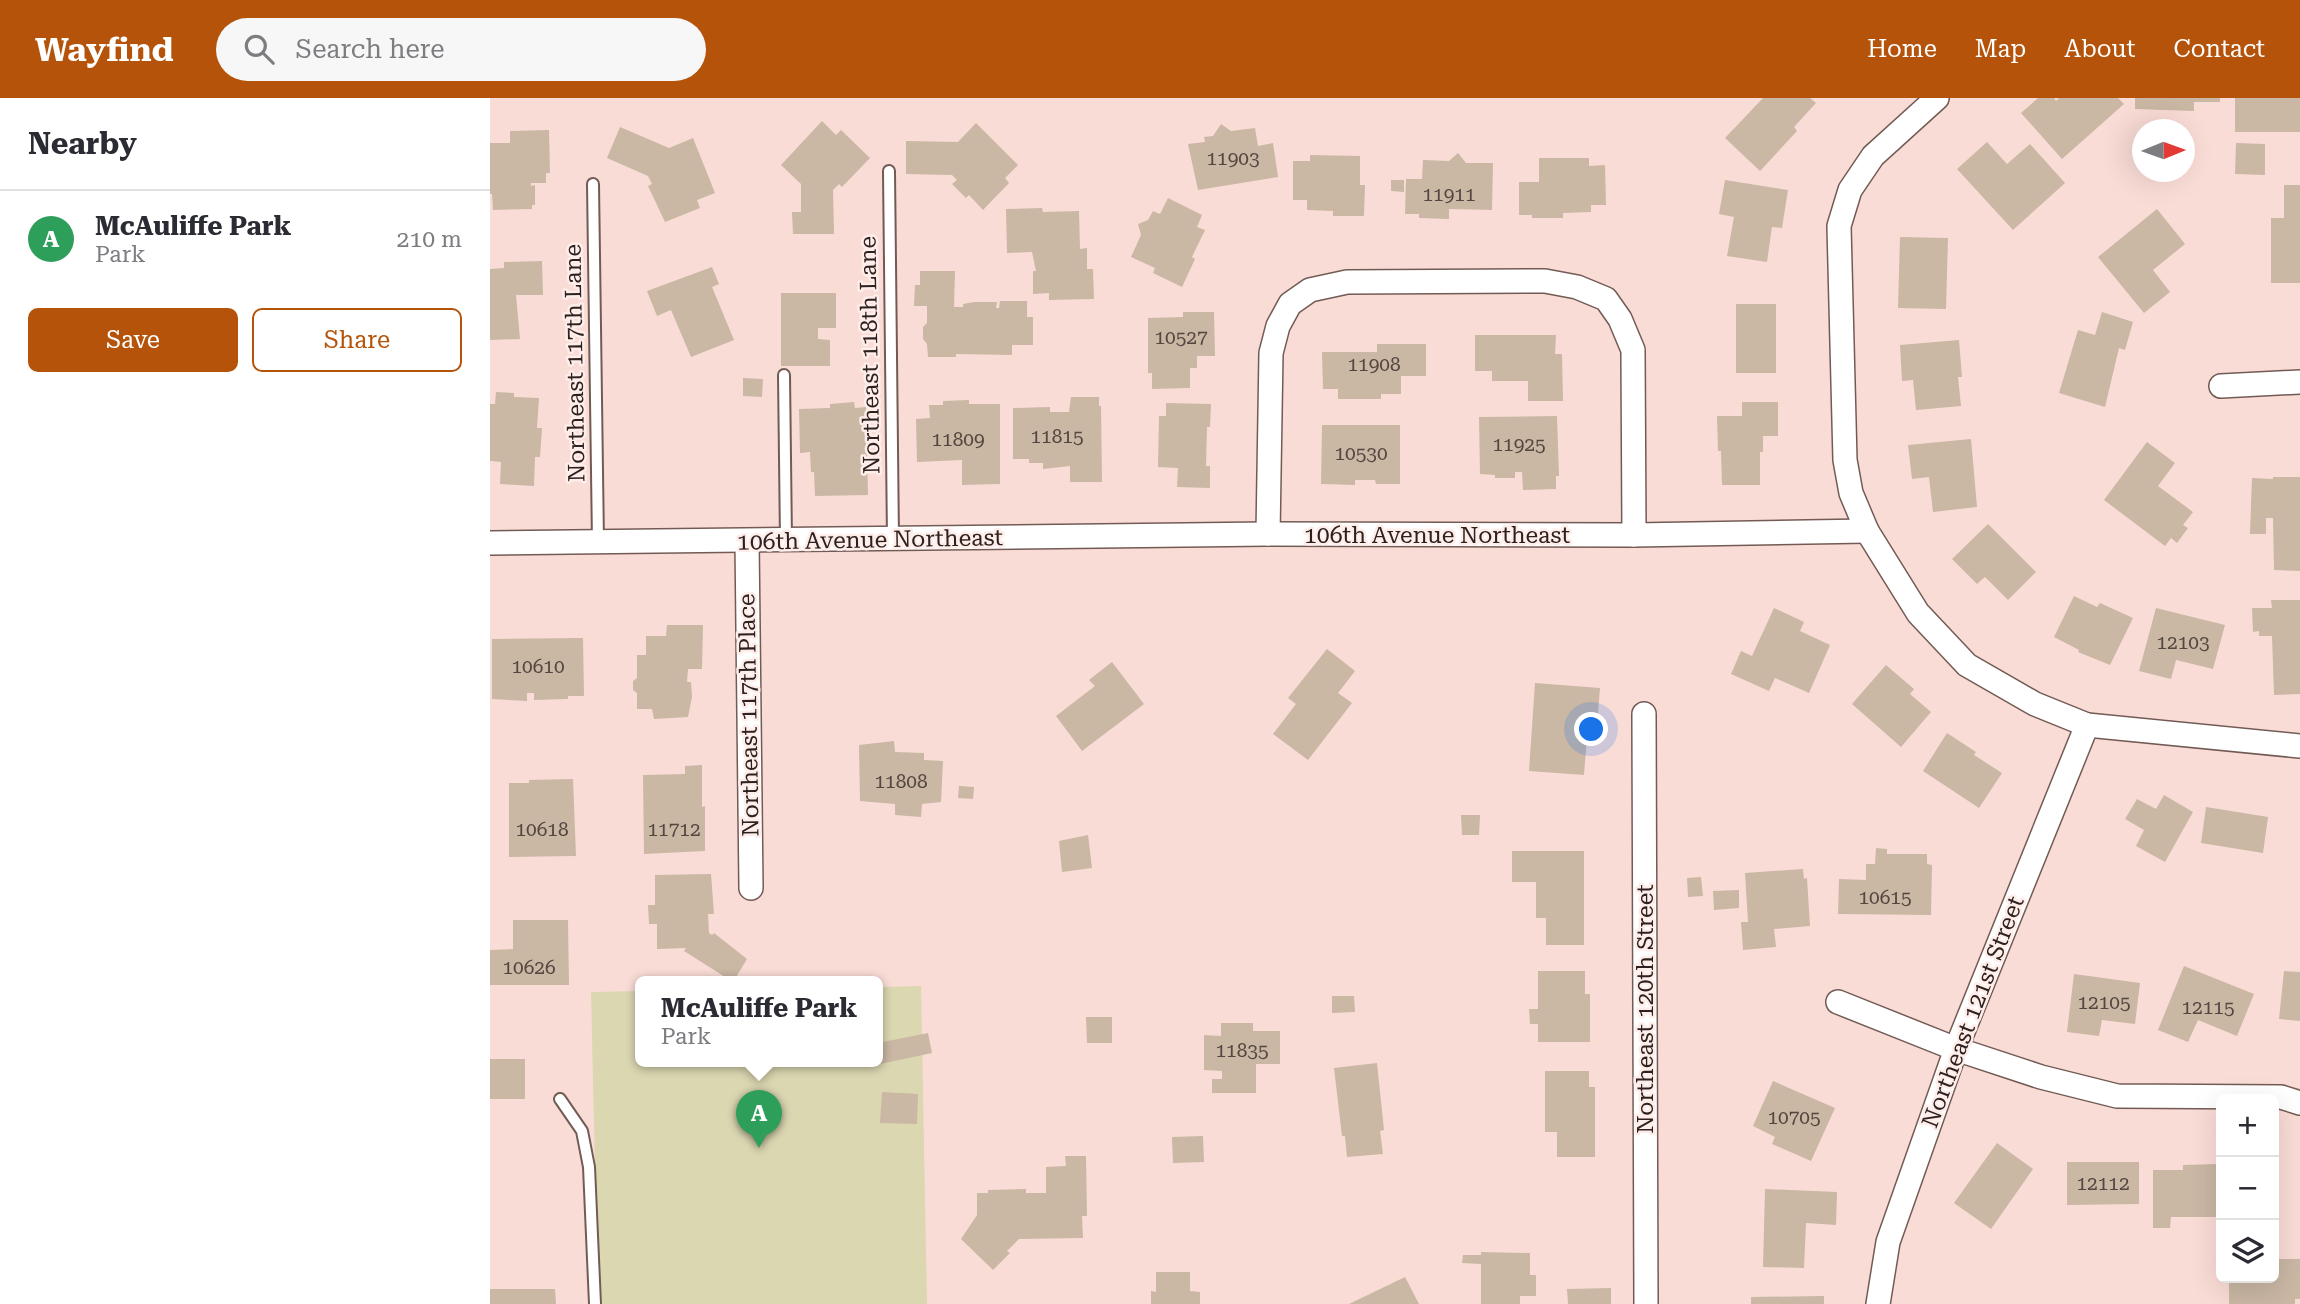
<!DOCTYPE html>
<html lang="en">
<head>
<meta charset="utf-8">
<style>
  :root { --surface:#fff; --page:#f7f7f7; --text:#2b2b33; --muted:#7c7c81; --line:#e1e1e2; --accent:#b45309 }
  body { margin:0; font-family:"Roboto Serif",serif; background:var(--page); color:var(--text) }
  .controls { position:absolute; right:21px; bottom:21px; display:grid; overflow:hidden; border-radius:10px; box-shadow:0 7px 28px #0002 }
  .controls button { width:63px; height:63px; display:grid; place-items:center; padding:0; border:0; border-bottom:2px solid var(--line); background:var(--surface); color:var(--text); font:35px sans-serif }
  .compass { position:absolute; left:1642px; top:21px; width:63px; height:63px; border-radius:50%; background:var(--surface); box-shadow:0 7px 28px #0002; rotate:89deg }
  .you { position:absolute; left:1102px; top:632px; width:24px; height:24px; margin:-18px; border:5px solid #fff; border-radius:50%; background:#1a73e8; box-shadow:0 0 0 10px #1a73e833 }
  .badge { display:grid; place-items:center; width:46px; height:46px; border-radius:50%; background:var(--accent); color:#fff; font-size:23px; font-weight:700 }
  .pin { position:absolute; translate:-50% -58px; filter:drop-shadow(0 2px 4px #0008) }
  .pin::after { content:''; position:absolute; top:37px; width:24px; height:21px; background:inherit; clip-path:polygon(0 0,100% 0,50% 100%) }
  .popup { position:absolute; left:145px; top:878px; width:248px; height:91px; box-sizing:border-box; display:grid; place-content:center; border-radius:10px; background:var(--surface); filter:drop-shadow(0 2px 5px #0005); font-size:23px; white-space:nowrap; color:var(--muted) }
  .popup b { font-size:26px; color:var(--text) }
  .popup::after { content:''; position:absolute; left:50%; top:100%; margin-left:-14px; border:14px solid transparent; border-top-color:var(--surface) }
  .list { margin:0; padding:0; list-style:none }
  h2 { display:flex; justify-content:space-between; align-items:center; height:91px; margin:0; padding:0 28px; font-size:30px }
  h2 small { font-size:23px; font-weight:400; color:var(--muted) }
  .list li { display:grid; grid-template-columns:46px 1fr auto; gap:21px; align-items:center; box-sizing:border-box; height:98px; padding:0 28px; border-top:2px solid var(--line) }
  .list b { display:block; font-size:26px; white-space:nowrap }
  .list p { margin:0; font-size:23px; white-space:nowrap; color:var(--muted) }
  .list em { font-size:23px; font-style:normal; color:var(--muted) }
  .actions { display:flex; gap:14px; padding:21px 28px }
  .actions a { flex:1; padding:16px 0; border:2px solid var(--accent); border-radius:10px; text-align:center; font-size:24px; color:var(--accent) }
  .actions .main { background:var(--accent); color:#fff }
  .icon { flex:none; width:38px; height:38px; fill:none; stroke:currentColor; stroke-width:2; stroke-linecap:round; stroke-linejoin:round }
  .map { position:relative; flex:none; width:1810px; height:1206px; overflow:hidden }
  header { display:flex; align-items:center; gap:42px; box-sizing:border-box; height:98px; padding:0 35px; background:var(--accent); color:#fff }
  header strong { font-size:33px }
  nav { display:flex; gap:38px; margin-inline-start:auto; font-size:24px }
  .search { width:490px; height:63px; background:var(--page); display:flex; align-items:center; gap:18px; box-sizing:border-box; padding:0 24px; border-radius:38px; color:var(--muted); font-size:26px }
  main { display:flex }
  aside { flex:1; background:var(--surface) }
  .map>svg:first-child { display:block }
  .green { fill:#dbd7b1 }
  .building { fill:#cab7a4 }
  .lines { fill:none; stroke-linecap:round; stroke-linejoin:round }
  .service-casing { stroke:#735b55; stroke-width:14 }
  .minor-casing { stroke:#735b55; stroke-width:26 }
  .service { stroke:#fff; stroke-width:10 }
  .minor { stroke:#fff; stroke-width:23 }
  .labels { text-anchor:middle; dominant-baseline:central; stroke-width:5; stroke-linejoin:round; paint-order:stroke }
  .number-label { font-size:19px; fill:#544640 }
  .street-label { font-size:23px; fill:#2c211f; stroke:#feede9 }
</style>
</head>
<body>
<header>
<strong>Wayfind</strong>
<div class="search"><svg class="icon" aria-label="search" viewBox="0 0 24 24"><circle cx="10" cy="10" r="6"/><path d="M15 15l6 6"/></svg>Search here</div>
<nav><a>Home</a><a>Map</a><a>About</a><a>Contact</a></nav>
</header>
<main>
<aside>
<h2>Nearby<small></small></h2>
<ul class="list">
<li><span class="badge" style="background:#2e9e5b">A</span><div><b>McAuliffe Park</b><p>Park</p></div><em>210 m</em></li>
</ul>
<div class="actions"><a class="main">Save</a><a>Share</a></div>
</aside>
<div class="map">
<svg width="1810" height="1206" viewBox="0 0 1810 1206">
  <rect width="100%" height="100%" fill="#fadcd6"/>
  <path class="green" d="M431,888L437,1206H108L101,894L150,893V964H388V889Z"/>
  <g class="building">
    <path d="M1273,0H1320L1326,5L1304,29L1307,33L1270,73L1235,40Z"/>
    <path d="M1548,0H1564L1566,3L1569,0H1628L1634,6L1572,61L1531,15Z"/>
    <path d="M1645,0H1730V4H1704V13L1645,11Z"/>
    <rect x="1745" y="0" width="65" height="34"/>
    <path d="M332,23L346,37L351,32L380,60L352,89L349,86L343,92L344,136H303L302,114H311V86L291,67Z"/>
    <path d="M486,25L528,67L515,80L519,85L493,112L479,97L476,100L462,86L467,82L462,77L416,76V43L468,44Z"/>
    <path d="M731,26L741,33L765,30L768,48L783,45L788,79L708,92L698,46L715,44L714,39L723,38Z"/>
    <path d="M130,29L179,50L203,40L225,95L207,102L210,110L175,124L158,88L162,86L158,78L117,60Z"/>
    <path d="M59,32L60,75H56V85H41V88L45,87V107H42V111L3,112L2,96H0V45H20V33Z"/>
    <path d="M1497,44L1517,66L1540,46L1575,85L1523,132L1467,71Z"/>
    <path d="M1746,45L1775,46V77L1745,76Z"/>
    <path d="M968,55L976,65H1003L1002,112L959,111V121L929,120V116H915L916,81H932L933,62L959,63Z"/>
    <path d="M820,57L870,58V87H875L874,118H843V113L817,112V102H803V63H820Z"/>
    <path d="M1049,60H1099V68L1115,67L1116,107H1101V114L1073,115V120H1042V117H1029V84H1049Z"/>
    <path d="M901,82H914V94L901,93Z"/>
    <path d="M1235,82L1298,92L1292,130L1282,129L1277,164L1237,158L1244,119L1229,116Z"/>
    <path d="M1794,87H1810V185H1781V120H1794Z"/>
    <path d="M678,100L712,117L707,129L715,132L702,159L705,161L692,189L663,175L665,170L641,159L651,137L648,126L658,122L663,113L670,116Z"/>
    <path d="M552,110L553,114L589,113L590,151L597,150V171H603L604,201L559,202V195L543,196V173H546L542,154L517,155L516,111Z"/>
    <path d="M1667,111L1695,146L1663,172L1680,194L1654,215L1608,159Z"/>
    <path d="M1410,139L1458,140L1456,211L1408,210Z"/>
    <path d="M52,163L53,197H26L30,241L0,242V171L14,170V164Z"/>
    <path d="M222,169L229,186L222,189L244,242L201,259L181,212L167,218L157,193Z"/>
    <path d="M430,173H465L464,209H473V206L484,204H507L506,210H509L510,203H537V219H543V247H522V257L466,256V259H438L437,246L433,241V229L437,225V208H424L425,187H430Z"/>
    <path d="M291,195H346V230H328V241L340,242V268H291Z"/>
    <rect x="1246" y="206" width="40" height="69"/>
    <path d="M693,214H724L725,258H707V270H700V290L662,291V275H658V220L693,219Z"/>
    <path d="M1612,214L1643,224L1635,252L1629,250L1615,309L1569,295L1588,232L1605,237Z"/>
    <path d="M985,237H1066L1065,256H1072L1073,303H1038V283H1002V273H985Z"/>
    <path d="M1469,242L1472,279H1468L1471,308L1426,312L1423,282L1412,283L1410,247Z"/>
    <path d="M887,246H936V278H911V296H891V301H848V291H833L832,254H887Z"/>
    <path d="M253,280L273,281L272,299L253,298Z"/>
    <path d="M6,294L24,295V299L49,300L47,330H52L50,359H45L44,388L10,386L11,364L0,363V306H5Z"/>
    <path d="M581,299H609V308H611L612,384H580V368L553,371V365H539V361H523V310L560,309V314H579Z"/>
    <path d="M479,302V306H510V386L472,387V362L427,364L426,321L440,320L439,307H453V303Z"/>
    <path d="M364,304L365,310L376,309L378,397L325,398L324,374H321L320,354L310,355L309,311L340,310V306Z"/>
    <path d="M1252,304H1288V338H1273V354H1270V387H1232L1231,353H1228L1227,318H1252Z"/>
    <path d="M676,305L721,306L720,329H717L716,368H720V390L687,389L688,370L668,369L669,318H676Z"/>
    <path d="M1067,318L1069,378H1066V391L1033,392L1032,374H1025V380H1005V377L990,376L989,319Z"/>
    <path d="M832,327H910V386H886L885,382H865V387L831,386Z"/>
    <path d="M1481,341L1487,409L1443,414L1439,379L1422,381L1418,347Z"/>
    <path d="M1657,344L1685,365L1668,388L1703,414L1693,427L1698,430L1687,445L1681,440L1675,448L1614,402Z"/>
    <path d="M1783,379H1810V473L1784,472L1783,420H1776V436H1760L1762,380L1783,381Z"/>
    <path d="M1498,426L1546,474L1518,502L1495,479L1487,486L1462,461Z"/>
    <path d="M1584,498L1607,509L1610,505L1643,520L1620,567L1588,554L1589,552L1564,539Z"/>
    <path d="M1781,502H1810V596L1784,597L1782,538H1769V533L1763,534L1762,510H1782Z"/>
    <path d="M1284,510L1314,524L1310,533L1340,547L1319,595L1285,580L1279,593L1241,576L1251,553L1262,558Z"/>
    <path d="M1666,510L1735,527L1723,571L1686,562L1681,581L1649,573Z"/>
    <path d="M177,527H213L212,571H198L197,584H201L202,599L198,619L164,621L162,611H147V595L143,592V583L147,580V557H156V538H176Z"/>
    <path d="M93,540L94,598H78V601L44,602V595H37V603L2,601V541Z"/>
    <path d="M837,551L865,573L848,595L862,605L818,662L783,636L806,606L798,600Z"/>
    <path d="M622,564L654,606L592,653L566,618L605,588L599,582Z"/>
    <path d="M1396,567L1424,591L1420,596L1441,614L1411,649L1362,606Z"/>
    <path d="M1045,585L1110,590L1107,627L1098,626L1094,677L1039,673Z"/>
    <path d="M1457,635L1486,654L1484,657L1512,675L1489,710L1433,673Z"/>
    <path d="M404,643L405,654L434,655V662L453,663L451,704L432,706L431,719L405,717V706L370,703L369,647Z"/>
    <path d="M212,667V709L215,708V753L154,756L153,677L195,676V668Z"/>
    <path d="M83,681L86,758L19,759V685H39V682Z"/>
    <path d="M469,688L484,689L483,701L468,700Z"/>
    <path d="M1674,697L1703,714L1675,764L1646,748L1654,732L1635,721L1647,701L1666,711Z"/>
    <path d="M1716,709L1778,719L1773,755L1711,745Z"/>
    <path d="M971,717H990L989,737H972Z"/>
    <path d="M598,737L602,770L572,774L569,743Z"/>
    <path d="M1386,750L1397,751V756H1437V766L1442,767L1441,817L1348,816L1349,781L1376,782V766H1385Z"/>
    <path d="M1022,753H1094V847H1056V820H1046V784H1022Z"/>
    <path d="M1313,771L1314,781L1317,780L1320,828L1284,831L1286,849L1253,852L1251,824H1258L1255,775Z"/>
    <path d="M221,776L224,816H218L219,835L222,837L224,835L257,861L243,884L194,853L196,850L167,851V826H159L158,807H165V777Z"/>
    <path d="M1211,779L1213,798L1198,799L1197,780Z"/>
    <path d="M1249,792V810L1224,812L1223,793Z"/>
    <path d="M23,822H78L79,887H0V852L23,851Z"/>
    <path d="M1694,868L1764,896L1747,938L1708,922L1698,944L1668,932Z"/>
    <path d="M1048,873H1095V896H1100V944H1048V926H1040L1039,911H1048Z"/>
    <path d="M1794,873L1810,874V923L1789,921Z"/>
    <path d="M1584,876L1650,885L1645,926L1612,922L1609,938L1577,934Z"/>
    <path d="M842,898H864L865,914L842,915Z"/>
    <path d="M596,919H622V945H597Z"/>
    <path d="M731,925H763V933H790V966H766V995H722V981H732V973L714,972V937L731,938Z"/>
    <path d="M438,935L442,955L390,966L388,945Z"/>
    <rect x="0" y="961" width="35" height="40"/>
    <path d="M887,965L894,1032L890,1033L893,1056L857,1059L855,1038H852L844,970Z"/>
    <path d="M1055,973H1099V989H1105V1059H1067V1034H1055Z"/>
    <path d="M1283,983L1345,1010L1321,1063L1282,1046L1285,1039L1263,1028Z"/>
    <path d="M392,994L428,996L427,1026L390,1025Z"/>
    <path d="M713,1038L714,1064L683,1065L682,1039Z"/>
    <path d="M1507,1045L1543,1071L1501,1131L1464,1105Z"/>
    <path d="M575,1058H596L597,1118H592L593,1140L529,1141L517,1153L520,1155L503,1172L471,1141L487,1117V1095H498V1092L536,1091V1095H556V1069L576,1068Z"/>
    <path d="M1577,1064H1649V1106L1577,1107Z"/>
    <path d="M1726,1066L1728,1078H1731V1112H1728V1119H1681L1680,1130H1663V1072H1693V1067Z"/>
    <path d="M1275,1091L1347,1094L1346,1127L1316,1125L1314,1170L1273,1169Z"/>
    <path d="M991,1154L1040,1155V1177H1046V1198H1030V1206H991V1166L972,1165L973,1157H991Z"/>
    <path d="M1784,1161H1810V1201H1805V1206H1739V1180H1784Z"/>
    <path d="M666,1174H700V1193L710,1194V1206H661V1193L666,1194Z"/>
    <path d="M915,1179L929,1206H859Z"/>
    <path d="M1121,1190V1206H1078L1077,1191Z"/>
    <path d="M0,1191H65L66,1206H0Z"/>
    <path d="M1334,1198V1206H1261V1199Z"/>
  </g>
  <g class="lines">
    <defs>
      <g id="service">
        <path d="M399,73L403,442"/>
        <path d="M103,86L108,444"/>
        <path d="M294,277L296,443"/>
        <path d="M70,1001L92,1033L99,1069L105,1206"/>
      </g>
      <g id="minor">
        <path d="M1447,0L1383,58L1360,92L1349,128L1355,362L1361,395L1377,433L1428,515L1477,567L1545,606L1597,627L1810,648"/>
        <path d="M1731,288L1810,284"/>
        <path d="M778,436L781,255L788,228L800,206L820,192L857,184L1055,183L1087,189L1116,201L1130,221L1143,252L1144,437"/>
        <path d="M257,443L261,790"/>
        <path d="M0,445L778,436L1144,437L1377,433"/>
        <path d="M1154,616L1156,1206"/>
        <path d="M1348,904L1466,951L1551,979L1627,998L1791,999L1810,1005"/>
        <path d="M1388,1206L1398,1144L1466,951L1597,627"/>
      </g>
    </defs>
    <use href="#service" class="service-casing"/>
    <use href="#minor" class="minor-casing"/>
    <use href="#service" class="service"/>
    <use href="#minor" class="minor"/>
  </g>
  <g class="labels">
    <g class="number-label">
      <text x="743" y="60">11903</text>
      <text x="959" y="96">11911</text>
      <text x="691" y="239">10527</text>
      <text x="884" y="266">11908</text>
      <text x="567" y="338">11815</text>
      <text x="468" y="341">11809</text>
      <text x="1029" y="346">11925</text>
      <text x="871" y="355">10530</text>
      <text x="1693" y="544">12103</text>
      <text x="48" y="568">10610</text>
      <text x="411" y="683">11808</text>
      <text x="52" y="731">10618</text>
      <text x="184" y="731">11712</text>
      <text x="1395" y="799">10615</text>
      <text x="39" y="869">10626</text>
      <text x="1614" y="904">12105</text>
      <text x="1718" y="909">12115</text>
      <text x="752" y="952">11835</text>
      <text x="1304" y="1019">10705</text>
      <text x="1613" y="1085">12112</text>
    </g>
    <g class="street-label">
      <text transform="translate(380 257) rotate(-91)">Northeast 118th Lane</text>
      <text transform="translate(85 265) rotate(-91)">Northeast 117th Lane</text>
      <text x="947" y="437">106th Avenue Northeast</text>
      <text transform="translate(380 442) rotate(-1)">106th Avenue Northeast</text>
      <text transform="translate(259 617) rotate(-91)">Northeast 117th Place</text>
      <text transform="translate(1155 911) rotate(-90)">Northeast 120th Street</text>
      <text transform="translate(1483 914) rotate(-69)">Northeast 121st Street</text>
    </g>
  </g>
</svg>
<div class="controls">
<button>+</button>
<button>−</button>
<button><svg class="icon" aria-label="layers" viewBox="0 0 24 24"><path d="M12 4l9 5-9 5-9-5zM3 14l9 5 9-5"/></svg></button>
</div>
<svg class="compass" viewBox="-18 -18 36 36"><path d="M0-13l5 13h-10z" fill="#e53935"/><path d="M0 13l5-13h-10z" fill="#7c7c81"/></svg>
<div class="you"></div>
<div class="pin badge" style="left:269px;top:1050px;background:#2e9e5b">A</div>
<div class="popup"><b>McAuliffe Park</b>Park</div>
</div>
</main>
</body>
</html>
